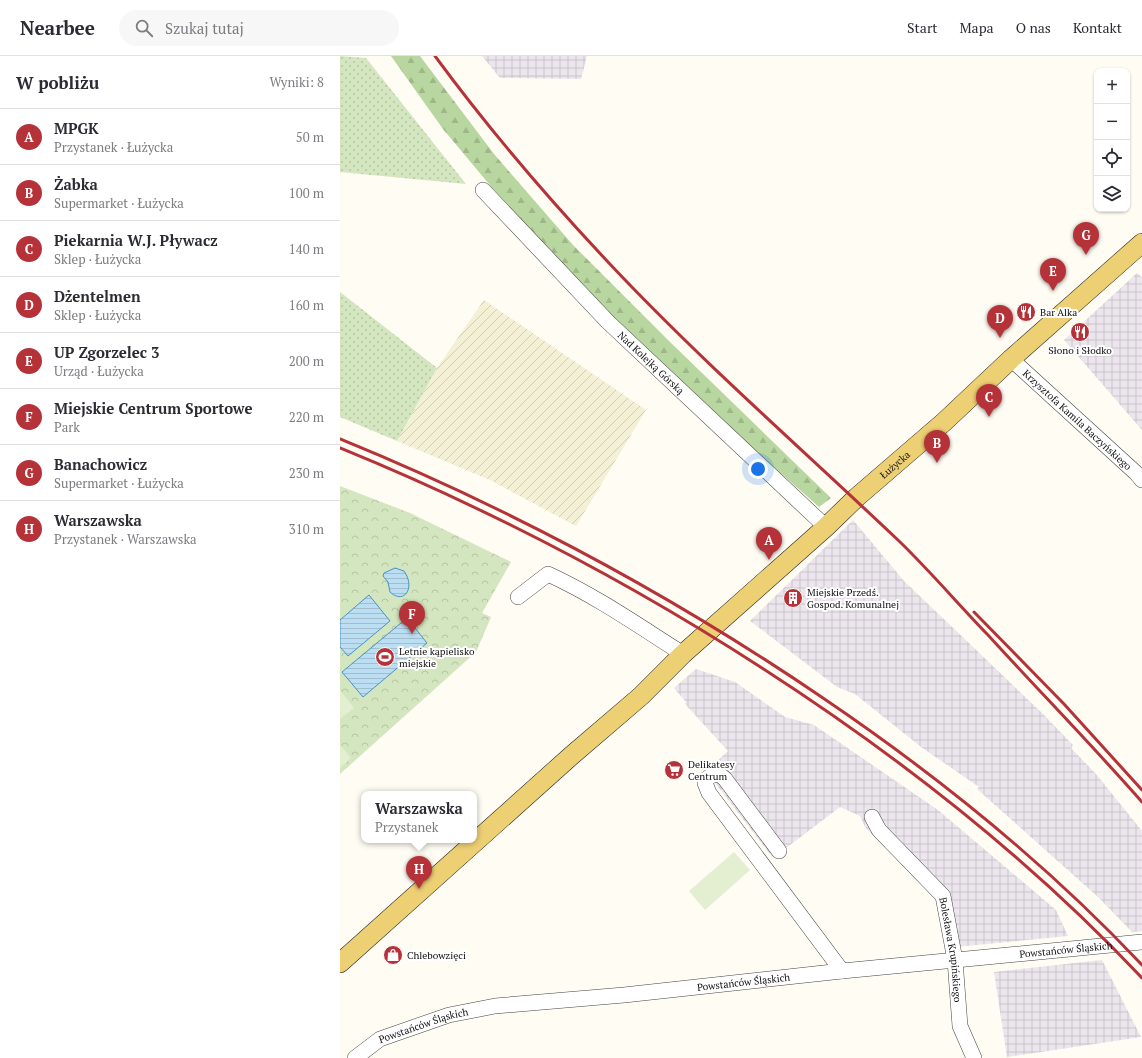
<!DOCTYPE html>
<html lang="pl">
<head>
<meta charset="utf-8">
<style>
  :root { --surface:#fff; --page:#f7f7f7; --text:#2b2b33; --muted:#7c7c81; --line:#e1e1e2; --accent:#b53239 }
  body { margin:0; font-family:"PT Serif",serif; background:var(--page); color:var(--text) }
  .controls { position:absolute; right:12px; top:12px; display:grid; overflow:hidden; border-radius:8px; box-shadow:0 1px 3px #0004 }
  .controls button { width:36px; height:36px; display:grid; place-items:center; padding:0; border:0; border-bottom:1px solid var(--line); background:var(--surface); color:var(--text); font:20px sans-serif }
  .you { position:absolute; left:418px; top:413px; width:14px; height:14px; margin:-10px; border:3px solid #fff; border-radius:50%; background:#1a73e8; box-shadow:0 0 0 6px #1a73e833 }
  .badge { display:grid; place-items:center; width:26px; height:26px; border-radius:50%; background:var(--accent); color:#fff; font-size:13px; font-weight:700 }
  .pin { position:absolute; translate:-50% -33px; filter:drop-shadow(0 1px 2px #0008) }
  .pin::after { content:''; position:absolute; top:21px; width:14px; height:12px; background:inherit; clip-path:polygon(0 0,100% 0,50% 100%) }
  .popup { position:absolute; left:21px; top:735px; width:116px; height:52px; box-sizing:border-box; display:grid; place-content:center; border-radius:8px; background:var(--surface); filter:drop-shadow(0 1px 3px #0005); font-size:13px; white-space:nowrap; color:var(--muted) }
  .popup b { font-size:15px; color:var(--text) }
  .popup::after { content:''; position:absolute; left:50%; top:100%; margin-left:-8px; border:8px solid transparent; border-top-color:var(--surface) }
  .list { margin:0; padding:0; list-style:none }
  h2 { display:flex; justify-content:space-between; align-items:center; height:52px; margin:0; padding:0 16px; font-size:17px }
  h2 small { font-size:13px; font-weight:400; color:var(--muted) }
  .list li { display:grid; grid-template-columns:26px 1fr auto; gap:12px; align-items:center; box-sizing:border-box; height:56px; padding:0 16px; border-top:1px solid var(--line) }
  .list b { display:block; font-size:15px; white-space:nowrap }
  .list p { margin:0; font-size:13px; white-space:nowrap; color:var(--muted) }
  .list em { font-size:13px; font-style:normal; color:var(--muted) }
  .icon { flex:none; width:22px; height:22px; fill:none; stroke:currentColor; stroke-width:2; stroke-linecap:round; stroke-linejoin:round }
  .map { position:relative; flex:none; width:802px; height:1002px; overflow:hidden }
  header { display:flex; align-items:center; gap:24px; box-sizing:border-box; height:56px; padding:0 20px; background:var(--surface); border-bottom:1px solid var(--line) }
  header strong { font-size:19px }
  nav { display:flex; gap:22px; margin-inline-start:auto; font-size:14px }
  .search { width:280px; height:36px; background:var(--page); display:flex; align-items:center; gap:10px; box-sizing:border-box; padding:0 14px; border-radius:22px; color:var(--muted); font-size:15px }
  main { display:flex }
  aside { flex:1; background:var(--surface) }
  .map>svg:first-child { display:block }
  .industrial { fill:url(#industrial-grid) }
  .farmland { fill:url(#farmland-furrows) }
  .grass { fill:url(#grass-dots) }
  .forest { fill:url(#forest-firs) }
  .park { fill:url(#park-crowns) }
  .pitch { fill:#e4eed0 }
  .water { fill:url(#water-rules); stroke:#4893c3 }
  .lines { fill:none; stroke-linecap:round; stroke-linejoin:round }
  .minor-casing { stroke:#434343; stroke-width:16 }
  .major-casing { stroke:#212121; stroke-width:20 }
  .minor { stroke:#fff; stroke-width:15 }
  .major { stroke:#edcf74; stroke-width:19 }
  .rail { stroke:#b53239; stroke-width:3 }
  .labels { text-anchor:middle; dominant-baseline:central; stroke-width:4; stroke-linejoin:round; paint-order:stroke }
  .poi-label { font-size:10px; fill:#101010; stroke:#fff; text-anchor:start }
  .street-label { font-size:10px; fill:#101010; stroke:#fff }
</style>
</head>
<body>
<header>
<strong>Nearbee</strong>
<div class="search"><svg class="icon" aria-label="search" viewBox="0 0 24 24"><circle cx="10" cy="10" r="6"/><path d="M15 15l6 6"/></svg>Szukaj tutaj</div>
<nav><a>Start</a><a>Mapa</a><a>O nas</a><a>Kontakt</a></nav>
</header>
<main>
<aside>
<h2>W pobliżu<small>Wyniki: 8</small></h2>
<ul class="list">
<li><span class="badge">A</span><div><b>MPGK</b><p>Przystanek · Łużycka</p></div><em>50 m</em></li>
<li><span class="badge">B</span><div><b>Żabka</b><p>Supermarket · Łużycka</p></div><em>100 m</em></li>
<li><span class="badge">C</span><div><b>Piekarnia W.J. Pływacz</b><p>Sklep · Łużycka</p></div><em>140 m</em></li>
<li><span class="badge">D</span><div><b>Dżentelmen</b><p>Sklep · Łużycka</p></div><em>160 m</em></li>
<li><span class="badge">E</span><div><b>UP Zgorzelec 3</b><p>Urząd · Łużycka</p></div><em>200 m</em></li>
<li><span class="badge">F</span><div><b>Miejskie Centrum Sportowe</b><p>Park</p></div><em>220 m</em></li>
<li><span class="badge">G</span><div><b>Banachowicz</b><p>Supermarket · Łużycka</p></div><em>230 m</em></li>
<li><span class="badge">H</span><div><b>Warszawska</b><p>Przystanek · Warszawska</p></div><em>310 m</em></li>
</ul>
</aside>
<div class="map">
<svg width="802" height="1002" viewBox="0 0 802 1002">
  <defs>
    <pattern id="industrial-grid" width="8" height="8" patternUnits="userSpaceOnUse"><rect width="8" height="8" fill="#ece5ed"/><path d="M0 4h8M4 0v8" fill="none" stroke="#c9c3ca"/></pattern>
    <pattern id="farmland-furrows" width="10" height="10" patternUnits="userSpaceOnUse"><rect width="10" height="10" fill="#f3f0d5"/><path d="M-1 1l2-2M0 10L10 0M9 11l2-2" fill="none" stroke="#cfcdb6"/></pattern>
    <pattern id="grass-dots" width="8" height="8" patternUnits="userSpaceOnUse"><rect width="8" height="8" fill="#d4e6bf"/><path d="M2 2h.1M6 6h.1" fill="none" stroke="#b5c4a3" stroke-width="1.8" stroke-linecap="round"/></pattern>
    <pattern id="forest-firs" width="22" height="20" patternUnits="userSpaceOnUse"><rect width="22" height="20" fill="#b8d69f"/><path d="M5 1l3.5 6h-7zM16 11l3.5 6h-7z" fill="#9db788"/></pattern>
    <pattern id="park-crowns" width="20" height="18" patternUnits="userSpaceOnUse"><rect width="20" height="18" fill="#d4e6bf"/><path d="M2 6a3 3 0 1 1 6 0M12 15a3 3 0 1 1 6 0" fill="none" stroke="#b5c4a3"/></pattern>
    <pattern id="water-rules" width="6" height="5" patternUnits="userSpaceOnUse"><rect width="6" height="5" fill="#bcdef2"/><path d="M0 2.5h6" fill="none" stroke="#a1bdce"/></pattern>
  </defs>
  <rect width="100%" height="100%" fill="#fefcf3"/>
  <g class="industrial">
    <path d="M142,0H247L241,23L160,22Z"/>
    <path d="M797,217L802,221V374L724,284Z"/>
    <path d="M513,464L564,525L702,657L733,689L731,692L756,718L802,775V875L792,876L758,841L637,733L639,731L581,691L515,638L497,631L410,565Z"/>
    <path d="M356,613L395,626L445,661L474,669L598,754L716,854L728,880L606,892L598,846L525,771L520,760L500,751L433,802L366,715L388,695L345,648L346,646L334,632Z"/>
    <path d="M762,904L801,981L667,1001L654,916Z"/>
  </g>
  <path class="farmland" d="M144,244L306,354L236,470L150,424L57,385L97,312Z"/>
  <g class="grass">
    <path d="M0,0L26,2L126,128L0,116Z"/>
    <path d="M0,236L97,312L57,385L0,361Z"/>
  </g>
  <path class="forest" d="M51,0H80L154,98L233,189L330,286L491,442L479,451L366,351L246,234L154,134L103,73Z"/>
  <path class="park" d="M0,430L70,457L171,506L142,557L151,561L136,596L0,718Z"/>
  <g class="pitch">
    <path d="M0,634L14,652L0,663Z"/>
    <path d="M0,689L11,702L0,712Z"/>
    <path d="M394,796L410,814L365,854L349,835Z"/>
  </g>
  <g class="water">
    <path d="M55,512L64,515C76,532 64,549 50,536L48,526L43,520L44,517Z"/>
    <path d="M29,539L50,565L8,600L0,591V564Z"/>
    <path d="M67,562L87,587L23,641L2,616Z"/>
  </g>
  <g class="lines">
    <defs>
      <g id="minor">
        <path id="s1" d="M143,134L268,266L486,471"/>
        <path id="s2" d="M671,303L796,417L802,424"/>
        <path d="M178,541L208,518C256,540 299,570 343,598"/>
        <path id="s3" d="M532,761L539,774L603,840L615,904L620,970L634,1002"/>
        <path d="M439,795L385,723L379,718C372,719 367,720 365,727L369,737L502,915"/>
        <path id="s4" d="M15,1002L40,983L109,959L155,950L284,939L502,915L802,886"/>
      </g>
      <g id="major">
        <path id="s5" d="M0,907L231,700L301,640L343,598L486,471L517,441L604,366L671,303L802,187"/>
      </g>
    </defs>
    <use href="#minor" class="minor-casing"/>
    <use href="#major" class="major-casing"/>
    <use href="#minor" class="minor"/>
    <use href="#major" class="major"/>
    <g class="rail">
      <path d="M95,0C148,72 207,141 268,206C360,304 462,393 559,485C590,515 618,548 648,579C699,635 752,689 802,746"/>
      <path d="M0,383C169,452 332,539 483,642C598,720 707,808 802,909"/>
      <path d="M0,392C147,452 289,526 422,612C560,701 689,802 802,922"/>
      <path d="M634,556L724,648L802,734"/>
    </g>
  </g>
  <defs>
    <symbol id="restaurant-disc" viewBox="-11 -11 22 22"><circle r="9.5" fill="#b53239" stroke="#fff"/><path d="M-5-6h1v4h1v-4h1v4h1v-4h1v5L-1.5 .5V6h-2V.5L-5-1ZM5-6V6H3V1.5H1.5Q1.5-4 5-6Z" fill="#fff"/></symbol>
    <symbol id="building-disc" viewBox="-11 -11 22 22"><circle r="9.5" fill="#b53239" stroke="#fff"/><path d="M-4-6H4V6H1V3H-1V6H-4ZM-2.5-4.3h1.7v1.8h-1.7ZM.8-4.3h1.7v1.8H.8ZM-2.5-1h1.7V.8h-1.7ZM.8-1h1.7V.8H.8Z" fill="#fff"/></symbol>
    <symbol id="stadium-disc" viewBox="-11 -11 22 22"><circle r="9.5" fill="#b53239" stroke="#fff"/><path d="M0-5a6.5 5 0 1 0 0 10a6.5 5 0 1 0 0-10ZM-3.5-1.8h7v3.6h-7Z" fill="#fff"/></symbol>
    <symbol id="supermarket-disc" viewBox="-11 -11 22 22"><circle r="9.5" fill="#b53239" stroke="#fff"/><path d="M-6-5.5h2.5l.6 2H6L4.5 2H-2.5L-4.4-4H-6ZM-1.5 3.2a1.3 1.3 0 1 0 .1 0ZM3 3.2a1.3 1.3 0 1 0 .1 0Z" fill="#fff"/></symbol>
    <symbol id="shop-disc" viewBox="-11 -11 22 22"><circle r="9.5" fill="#b53239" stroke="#fff"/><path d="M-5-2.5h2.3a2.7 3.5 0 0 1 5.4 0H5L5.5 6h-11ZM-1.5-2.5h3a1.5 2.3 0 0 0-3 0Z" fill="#fff"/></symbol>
  </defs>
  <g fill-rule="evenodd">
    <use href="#restaurant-disc" x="675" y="245" width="22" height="22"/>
    <use href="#restaurant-disc" x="729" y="265" width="22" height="22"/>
    <use href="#building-disc" x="442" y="531" width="22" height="22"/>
    <use href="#stadium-disc" x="34" y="590" width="22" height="22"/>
    <use href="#supermarket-disc" x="323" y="703" width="22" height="22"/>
    <use href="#shop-disc" x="42" y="888" width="22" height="22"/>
  </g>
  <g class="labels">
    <g class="poi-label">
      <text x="700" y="256">Bar Alka</text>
      <text x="740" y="294" text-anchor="middle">Słono i Słodko</text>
      <text x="467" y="536">Miejskie Przedś.<tspan x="467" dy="12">Gospod. Komunalnej</tspan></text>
      <text x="59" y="595">Letnie kąpielisko<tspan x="59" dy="12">miejskie</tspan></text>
      <text x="348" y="708">Delikatesy<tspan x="348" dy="12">Centrum</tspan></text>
      <text x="67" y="899">Chlebowzięci</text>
    </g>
    <g class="street-label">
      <text stroke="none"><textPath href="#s1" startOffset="241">Nad Kolejką Górską</textPath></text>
      <text stroke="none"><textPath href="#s2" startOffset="90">Krzysztofa Kamila Baczyńskiego</textPath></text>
      <text stroke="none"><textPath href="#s5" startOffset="746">Łużycka</textPath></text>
      <text stroke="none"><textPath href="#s4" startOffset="725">Powstańców Śląskich</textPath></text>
      <text stroke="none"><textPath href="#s3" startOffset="161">Bolesława Krupińskiego</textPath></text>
      <text stroke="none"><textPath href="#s4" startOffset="401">Powstańców Śląskich</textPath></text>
      <text stroke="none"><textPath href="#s4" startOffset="77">Powstańców Śląskich</textPath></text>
    </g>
  </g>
</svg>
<div class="controls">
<button>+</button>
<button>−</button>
<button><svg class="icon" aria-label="locate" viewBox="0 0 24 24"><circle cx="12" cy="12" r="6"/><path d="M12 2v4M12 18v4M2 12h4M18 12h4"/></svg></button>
<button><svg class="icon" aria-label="layers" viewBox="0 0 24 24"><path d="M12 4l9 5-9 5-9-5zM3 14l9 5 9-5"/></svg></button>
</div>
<div class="you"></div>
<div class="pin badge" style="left:429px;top:504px">A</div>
<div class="pin badge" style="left:597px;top:407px">B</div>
<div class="pin badge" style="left:649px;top:361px">C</div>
<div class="pin badge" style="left:660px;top:282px">D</div>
<div class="pin badge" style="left:713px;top:235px">E</div>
<div class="pin badge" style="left:72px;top:578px">F</div>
<div class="pin badge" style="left:746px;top:199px">G</div>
<div class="pin badge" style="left:79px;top:833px">H</div>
<div class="popup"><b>Warszawska</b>Przystanek</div>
</div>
</main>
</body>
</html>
